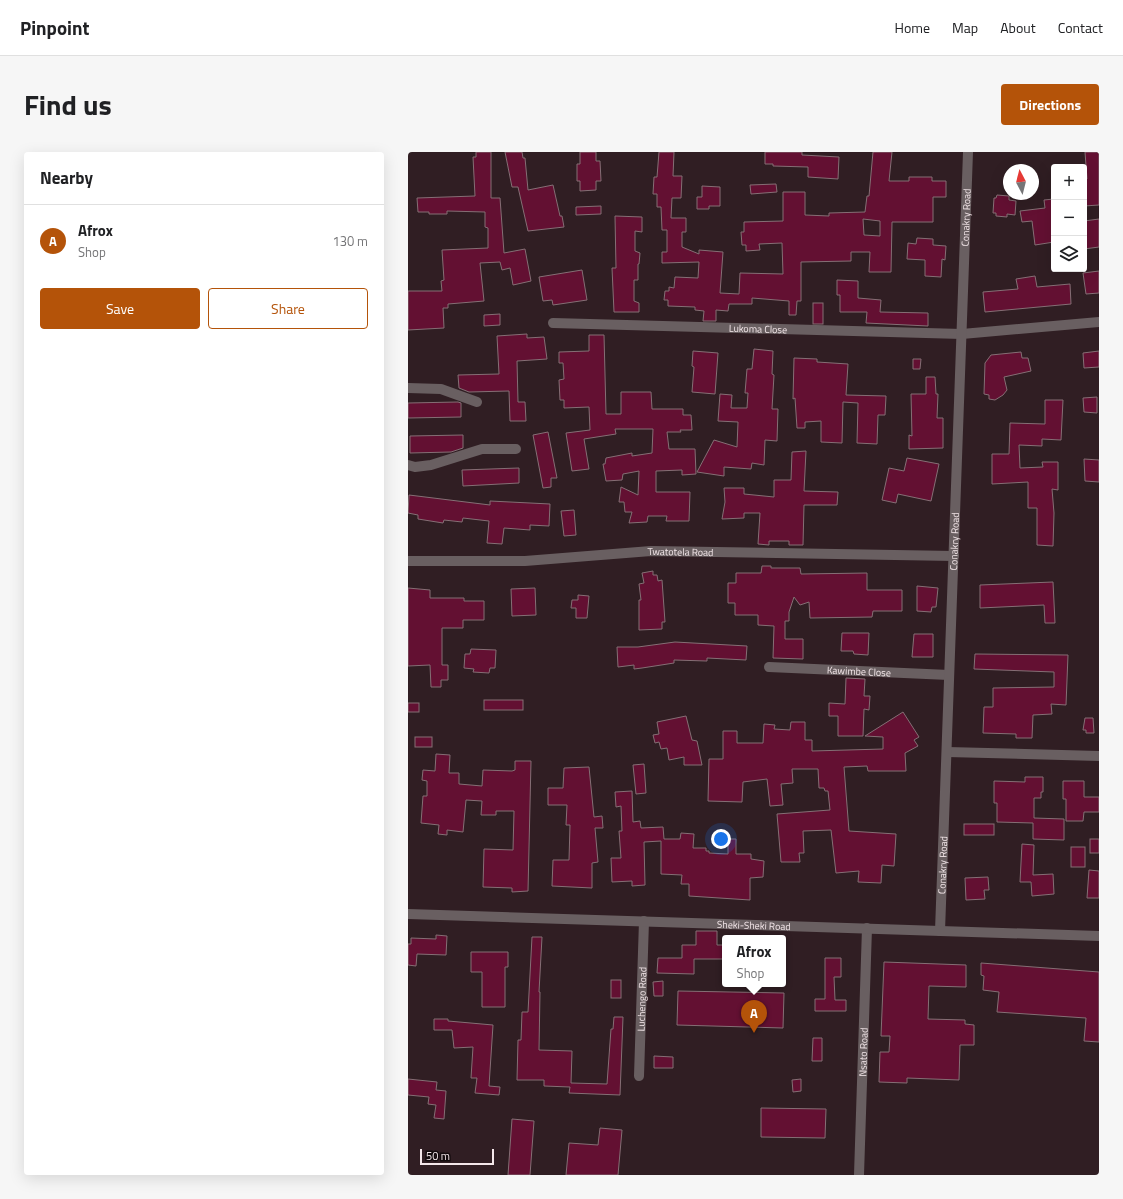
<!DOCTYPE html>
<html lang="en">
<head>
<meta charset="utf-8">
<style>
  :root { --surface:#fff; --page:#f6f6f6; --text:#202124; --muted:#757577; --line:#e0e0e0; --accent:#b45309 }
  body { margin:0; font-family:"Titillium Web",sans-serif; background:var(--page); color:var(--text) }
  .controls { position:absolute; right:12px; top:12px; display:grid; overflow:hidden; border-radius:4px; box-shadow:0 4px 16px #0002 }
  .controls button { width:36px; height:36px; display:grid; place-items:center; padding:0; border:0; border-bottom:1px solid var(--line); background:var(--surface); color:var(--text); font:20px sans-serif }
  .compass { position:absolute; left:595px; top:12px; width:36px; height:36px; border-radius:50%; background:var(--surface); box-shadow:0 4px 16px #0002; rotate:353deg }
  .scale { position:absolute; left:12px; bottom:10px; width:74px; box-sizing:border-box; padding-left:4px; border:2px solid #f4e7ea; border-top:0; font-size:11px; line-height:14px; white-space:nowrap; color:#f4e7ea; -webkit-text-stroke:3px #130b0d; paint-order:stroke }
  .you { position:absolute; left:313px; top:687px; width:14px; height:14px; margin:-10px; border:3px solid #fff; border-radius:50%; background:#1a73e8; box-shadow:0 0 0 6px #1a73e833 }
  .badge { display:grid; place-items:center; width:26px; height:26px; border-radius:50%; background:var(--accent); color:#fff; font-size:13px; font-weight:700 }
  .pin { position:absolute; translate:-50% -33px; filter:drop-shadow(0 1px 2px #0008) }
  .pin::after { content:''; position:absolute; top:21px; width:14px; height:12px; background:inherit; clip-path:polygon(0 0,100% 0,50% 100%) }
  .popup { position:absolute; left:314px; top:783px; width:64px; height:52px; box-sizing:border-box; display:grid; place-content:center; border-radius:4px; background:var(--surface); filter:drop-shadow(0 1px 3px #0005); font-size:13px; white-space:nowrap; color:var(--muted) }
  .popup b { font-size:15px; color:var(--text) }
  .popup::after { content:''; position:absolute; left:50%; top:100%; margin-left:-8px; border:8px solid transparent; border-top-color:var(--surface) }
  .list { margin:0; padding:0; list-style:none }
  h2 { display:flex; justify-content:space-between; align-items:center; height:52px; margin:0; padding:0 16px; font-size:17px }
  h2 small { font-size:13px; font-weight:400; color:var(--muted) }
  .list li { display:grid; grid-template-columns:26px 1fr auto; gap:12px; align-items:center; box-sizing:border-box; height:72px; padding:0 16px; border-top:1px solid var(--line) }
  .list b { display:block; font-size:15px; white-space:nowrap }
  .list p { margin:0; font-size:13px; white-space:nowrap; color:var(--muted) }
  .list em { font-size:13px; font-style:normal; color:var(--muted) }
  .actions { display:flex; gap:8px; padding:12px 16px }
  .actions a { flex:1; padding:9px 0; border:1px solid var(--accent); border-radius:4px; text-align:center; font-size:14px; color:var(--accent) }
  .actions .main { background:var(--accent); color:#fff }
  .icon { flex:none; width:22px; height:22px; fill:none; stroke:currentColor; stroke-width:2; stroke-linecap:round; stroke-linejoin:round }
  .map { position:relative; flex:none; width:691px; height:1023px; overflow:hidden; border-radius:4px }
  header { display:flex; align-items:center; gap:24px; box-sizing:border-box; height:56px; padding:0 20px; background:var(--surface); border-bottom:1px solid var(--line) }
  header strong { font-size:19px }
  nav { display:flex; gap:22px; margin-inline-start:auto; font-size:14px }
  .intro { display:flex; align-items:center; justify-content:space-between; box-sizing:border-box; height:96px; padding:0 24px }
  h1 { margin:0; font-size:28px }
  .button { padding:10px 18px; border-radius:4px; background:var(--accent); color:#fff; font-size:14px; font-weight:700 }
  main { display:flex; gap:24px; padding:0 24px }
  aside { flex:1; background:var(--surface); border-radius:4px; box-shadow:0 4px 16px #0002 }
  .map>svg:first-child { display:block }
  .building { fill:#631032; stroke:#856f75; fill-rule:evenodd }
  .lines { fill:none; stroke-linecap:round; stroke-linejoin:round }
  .minor { stroke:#695f61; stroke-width:10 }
  .tertiary { stroke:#695f61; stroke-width:10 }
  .labels { text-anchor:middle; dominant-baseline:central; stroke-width:3.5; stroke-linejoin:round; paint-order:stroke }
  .street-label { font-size:10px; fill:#f4e7ea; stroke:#130b0d }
</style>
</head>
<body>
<header>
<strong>Pinpoint</strong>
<nav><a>Home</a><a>Map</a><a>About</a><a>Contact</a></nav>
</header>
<div class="intro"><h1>Find us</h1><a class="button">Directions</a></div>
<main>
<aside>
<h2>Nearby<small></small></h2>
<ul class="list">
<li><span class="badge">A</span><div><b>Afrox</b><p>Shop</p></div><em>130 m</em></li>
</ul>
<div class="actions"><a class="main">Save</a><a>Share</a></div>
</aside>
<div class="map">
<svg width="691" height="1023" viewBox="0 0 691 1023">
  <rect width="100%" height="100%" fill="#301e23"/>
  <g class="building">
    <path d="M68,0H83V46H92L96,101L117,97L123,129L105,133L102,116L94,118L92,110L72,111L76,149L40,152V156H35L36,176L0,178V139H34L33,129L36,128L34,98L80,96V76L77,75V60L39,59V62H21V60H10L9,46L67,44L65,5H68Z"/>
    <path d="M97,0H114L115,6H117L120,38L145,33L152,64H154L156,75L120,79L110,35H104Z"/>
    <path d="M172,0H188V9H192L193,29H188V38L172,39V29H169V12H172Z"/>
    <path d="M251,0H266L265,24H274L273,46H264L263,66H278V80H274V95L291,102V98L315,100L312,141L331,142L332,121L375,122L374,91L351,92L352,98L338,99V93H334L333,80H336V70L375,69V40H397V63L421,64V61L457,60L459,44H461L465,0H484L481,29H501V25H524V29H538V45H525V70H484L483,120H461L462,100H443V109L393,110V149H389L388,163H381V149L344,146V152H321L320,159L308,158V169H295L296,159L287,158V155L260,154V148H256L257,139H261V135L266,136L267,125L290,126L291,110L254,111V100H259V78H254L253,55H249V42H245L246,25H249ZM455,67L472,69V84L456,83Z"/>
    <path d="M357,0H394V3L431,5L430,27L400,25V15L365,14V12H357Z"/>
    <path d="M677,0H691V53L676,54V27H679Z"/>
    <path d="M368,32L369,40L343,42L342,33Z"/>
    <path d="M294,34L312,35V54H301V57H289V45H294Z"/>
    <path d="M589,43L601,44V48L608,49L607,63L599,62V65L588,64V61H585L586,46H588Z"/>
    <path d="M646,47V90L627,93L624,69L614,70L612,59L637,56L636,48Z"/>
    <path d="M193,54V62L168,63V55Z"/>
    <path d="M207,64L234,65V80L227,79V99L232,101L231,112H230V128H226V149L231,151V160H206L204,116H208Z"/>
    <path d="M691,67V95L676,97V69Z"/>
    <path d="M509,86L525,87V93L538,94L537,108L534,107L533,125L517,124V108L499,107L500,91L508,92Z"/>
    <path d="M174,118L179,148L145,153L144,148L135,149L131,125Z"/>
    <path d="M691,119V141L678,142L675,121Z"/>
    <path d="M627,124L629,135L662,132L663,152L577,160L575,140L610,137L608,127Z"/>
    <path d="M429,128L450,129V146L473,148L472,160L520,161V174L458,171L459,160H432V143H429Z"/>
    <rect x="405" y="151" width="10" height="21"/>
    <path d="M92,162V173L76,174V163Z"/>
    <path d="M119,182V186L136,185L139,207L109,209L110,250H117L118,269H102L101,239L61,240L51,236L50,223L91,222L89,184Z"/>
    <path d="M181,183H196L198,262H213V240H243L244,257H275V263H283L284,278H272L273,280H259L261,297H287L288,322L274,323V318L248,319V340H282L281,369H258L259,364H240L239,370L221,371L224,360H217L216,350H211L213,335L230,343L231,319L215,322L214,328L198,329L195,312H197L198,306L224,301V304L244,301L245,277H207L208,282L176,287L181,317L164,319L158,281L182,278L181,255L156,256V248H152L151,228L156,227L155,211H151V200L181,199Z"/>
    <path d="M346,197L365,199L364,222L366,223L364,257H370L369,289L357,288L356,313L344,311L343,317L316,315V324L289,320L306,288L329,295L330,270L310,269L312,242L324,243L323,256H339L340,241H337L339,217H344Z"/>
    <path d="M285,199L310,201L307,242L284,240L286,215L284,214Z"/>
    <path d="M691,199V215L676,216L675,201Z"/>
    <path d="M613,200L614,206H620L623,219L596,225L599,238L595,243L587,248L581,247V243L576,242L577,211L583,203Z"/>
    <path d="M386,206L409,207V210L440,212L438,243L478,244L477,263H470L469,292L449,291L450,251L435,250L434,291L413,290V269L397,270V276H389L387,246L385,247Z"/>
    <path d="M505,207H513L512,217H505Z"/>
    <path d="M518,225H527L528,242H530L529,266H535V296L501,297V283L504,284L503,242H518Z"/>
    <path d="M689,245V261L676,260L675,246Z"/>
    <path d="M637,248H655L653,288L634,287V294L611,293L612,316L635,315L634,310H650V338L644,337L646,361L645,394L629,393V356H620V330L584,332V302H601L602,271L637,272Z"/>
    <path d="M50,250L53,251V265L0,266V251Z"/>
    <path d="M140,280L149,326H143V335L135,336L125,283Z"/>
    <path d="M55,283V296L43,300L2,301V284Z"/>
    <path d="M398,299L396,339L430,340L429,353H396L395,393H381V389H361V393L350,392L352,361H336V366L314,367L317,350L316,336H336V342L366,345V328H383L384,300Z"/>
    <path d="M499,306L531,312L523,349L490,342L488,351L474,348L481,316L496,319Z"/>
    <path d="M676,307L691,308V330L677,329Z"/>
    <path d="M111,316V331L55,334L54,318Z"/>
    <path d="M1,343L82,353V349L142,352L141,374L122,373V378L96,376L94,392L79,391L81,369L55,366L54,370L36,368L35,371L10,367V363L0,361Z"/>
    <path d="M166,358L168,383L156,384L153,359Z"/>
    <path d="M354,414H363V416H392L393,422L459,421V438H494V459H465L464,465L402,466L401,450L392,453L386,445L381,460V469H377V487H395V507L365,506L366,474L350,473V463H327V451H320V431H328V421H353Z"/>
    <path d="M245,419V423H249L250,429L254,428L257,470H254V477L231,478V448H233L231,432L236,431L234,421Z"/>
    <path d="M645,430L647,471H637L636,453L572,456V433Z"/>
    <path d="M509,434L530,436L528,455H524L523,460L509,459Z"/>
    <path d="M0,436L22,438V446H56V449H76V468H55V476H34V513H40V528H33V535H23L22,513L0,514Z"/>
    <path d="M127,436L128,463L104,464L103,437Z"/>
    <path d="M170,443L181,444L179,466H168V456H163L164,448H170Z"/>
    <path d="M434,481H461L460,503L446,502L445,499H433Z"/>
    <path d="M506,482H525V505H504Z"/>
    <path d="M267,490L339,494L338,508L299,506V509L266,508V511L234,516L226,517V513L210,515L209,495H230Z"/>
    <path d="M63,497L88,498L87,516H82L81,521L65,520L66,517L56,516L57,502H62Z"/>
    <path d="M567,502L660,503L658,553L643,552L644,562L625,563L624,586H608V582L575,581L576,555H585V536L646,535V520L566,517Z"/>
    <path d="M438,526L457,527L456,544H462L461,558L456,557L455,584H430V564H421V551L437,552Z"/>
    <rect x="76" y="548" width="39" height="10"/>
    <rect x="0" y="551" width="11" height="9"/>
    <path d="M495,560L511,585L506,588L510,594L497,601L498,619H460L459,614L436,615L441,679L488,682L486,714L474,713L473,731L450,730L451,719L428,721L423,678L395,679L396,701H391L392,710H373L369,662L422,658L420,639H417L416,636H411L410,617H384L385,631L373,632L375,653L362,654L359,627L335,630L334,650L300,649L301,607H315V579H329V591H355L356,572L367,573L366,577L382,578L383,570H397V588H404V599L475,597V585L457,584Z"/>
    <path d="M278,564L284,588L289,589L294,613H276V605L261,608L259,596L253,597L251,590L247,591L245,583L251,582L249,570Z"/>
    <path d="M677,566H685L686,581H678V578H675Z"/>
    <rect x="7" y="585" width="17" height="10"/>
    <path d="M28,602L42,603L41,621H51V632L74,634L75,618L104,619L107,618V609H123L120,739L104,740V736L75,735L76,697L105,698L106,659H88V663H73L74,649L58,648L55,680L39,678V683L30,682L31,673L13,671L15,644H19V629L14,628L15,618L27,619Z"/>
    <path d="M236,612L238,641L228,642L225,613Z"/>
    <path d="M181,615L186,665L194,664L195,676H187L190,710L184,711V736L144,734L145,708H161L162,673H158L159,653H140V636H155L156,616Z"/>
    <path d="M617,625H635V640H633V646H626V666L656,667V688L625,687V671L589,670V651H586V629L617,630Z"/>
    <path d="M655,629H676V645H691V660H676L675,669H658V647H655Z"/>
    <path d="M224,639L225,670L232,669L233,676L255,675L256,687H272L273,681L286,682L285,696H298V699H301V701L320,702V687H328V702H343V707L356,709L355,725L342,726V748L281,744V732H273L274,723L253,722V689L236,690L237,733L224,734V729L204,730L203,706H213L211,679H214L213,654L208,655L207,640Z"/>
    <rect x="556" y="672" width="30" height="11"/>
    <rect x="682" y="687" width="9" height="14"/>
    <path d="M614,692L626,693L625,723L645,722L646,742L624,744L623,730H612Z"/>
    <rect x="663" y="695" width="14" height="20"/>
    <path d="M681,718L691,719V746H679Z"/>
    <path d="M580,725L581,738H576L577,747L558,748L557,726Z"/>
    <path d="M288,779H309V793H317V807H286V822L249,821L250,806H274V793H288Z"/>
    <path d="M28,783L39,784L38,803L9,802L8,814L0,813V792H3V786L28,787Z"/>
    <path d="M124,785H134L131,840H132L131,898L164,899L163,931L199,932L203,877H205L206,865H215L212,943L161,941L162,935L136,934V928H109L110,888H113L114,860H120Z"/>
    <path d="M63,800H100V815H97V855H74V820H63Z"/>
    <path d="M417,806H433V825H426L427,848H438V859H407V847H417Z"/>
    <path d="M476,810L558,813V835L521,834L520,867L557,868V872L566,873V893H552L551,928L499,926V931L471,930L472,900H481L482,884H473Z"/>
    <path d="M573,811L691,820V890L676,889L678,866L589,860L591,840L575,838L576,824L573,823Z"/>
    <rect x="203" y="828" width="10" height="18"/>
    <path d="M255,829V844H246L245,830Z"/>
    <path d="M270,839L376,841L375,876L269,873Z"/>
    <path d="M26,867H40V869L85,873L81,934L92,935L91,943L67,941L69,926H63L65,895L46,896L44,878H26Z"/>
    <path d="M405,886H414V909H404Z"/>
    <path d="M246,904L265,905V916H246Z"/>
    <path d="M0,927L29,930L28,938L38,939L36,967L26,966L28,953L20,952L21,945L0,943Z"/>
    <path d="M393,927V939L385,940L384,928Z"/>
    <path d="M353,956L418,957L417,986L353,985Z"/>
    <path d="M104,967L126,969L122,1023H100Z"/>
    <path d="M192,976L214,978L210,1023H158L161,991L190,993Z"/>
  </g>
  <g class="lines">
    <g class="minor">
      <path id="s1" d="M145,171L554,182L691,170"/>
      <path d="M0,236L33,237L69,250"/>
      <path d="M0,313L7,315L23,313L74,297H108"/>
      <path id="s2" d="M0,409H117L243,399L546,404"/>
      <path id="s3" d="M361,515L541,523"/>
      <path d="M539,600L691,604"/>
      <path id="s4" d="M532,779L560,0"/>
      <path id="s5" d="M231,924L236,769"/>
      <path id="s6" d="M451,1023L459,776"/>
    </g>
    <path class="tertiary" id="s7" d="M0,762L691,784"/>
  </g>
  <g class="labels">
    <g class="street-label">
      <text stroke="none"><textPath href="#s4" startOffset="714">Conakry Road</textPath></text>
      <text stroke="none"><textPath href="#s1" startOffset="205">Lukoma Close</textPath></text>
      <text stroke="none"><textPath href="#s4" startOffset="390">Conakry Road</textPath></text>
      <text stroke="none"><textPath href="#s2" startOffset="273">Twatotela Road</textPath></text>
      <text stroke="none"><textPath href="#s3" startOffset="90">Kawimbe Close</textPath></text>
      <text stroke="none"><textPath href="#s4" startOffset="66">Conakry Road</textPath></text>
      <text stroke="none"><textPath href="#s7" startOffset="346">Sheki-Sheki Road</textPath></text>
      <text stroke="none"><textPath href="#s5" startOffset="77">Luchengo Road</textPath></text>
      <text stroke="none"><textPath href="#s6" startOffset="123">Nsato Road</textPath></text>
    </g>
  </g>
</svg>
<div class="controls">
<button>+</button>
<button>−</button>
<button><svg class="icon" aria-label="layers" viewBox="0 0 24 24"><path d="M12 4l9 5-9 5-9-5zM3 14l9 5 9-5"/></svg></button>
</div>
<svg class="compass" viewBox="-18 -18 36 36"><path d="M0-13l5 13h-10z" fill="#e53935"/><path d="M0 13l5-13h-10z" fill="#757577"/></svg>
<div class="scale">50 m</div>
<div class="you"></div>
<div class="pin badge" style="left:346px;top:881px">A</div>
<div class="popup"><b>Afrox</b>Shop</div>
</div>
</main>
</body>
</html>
